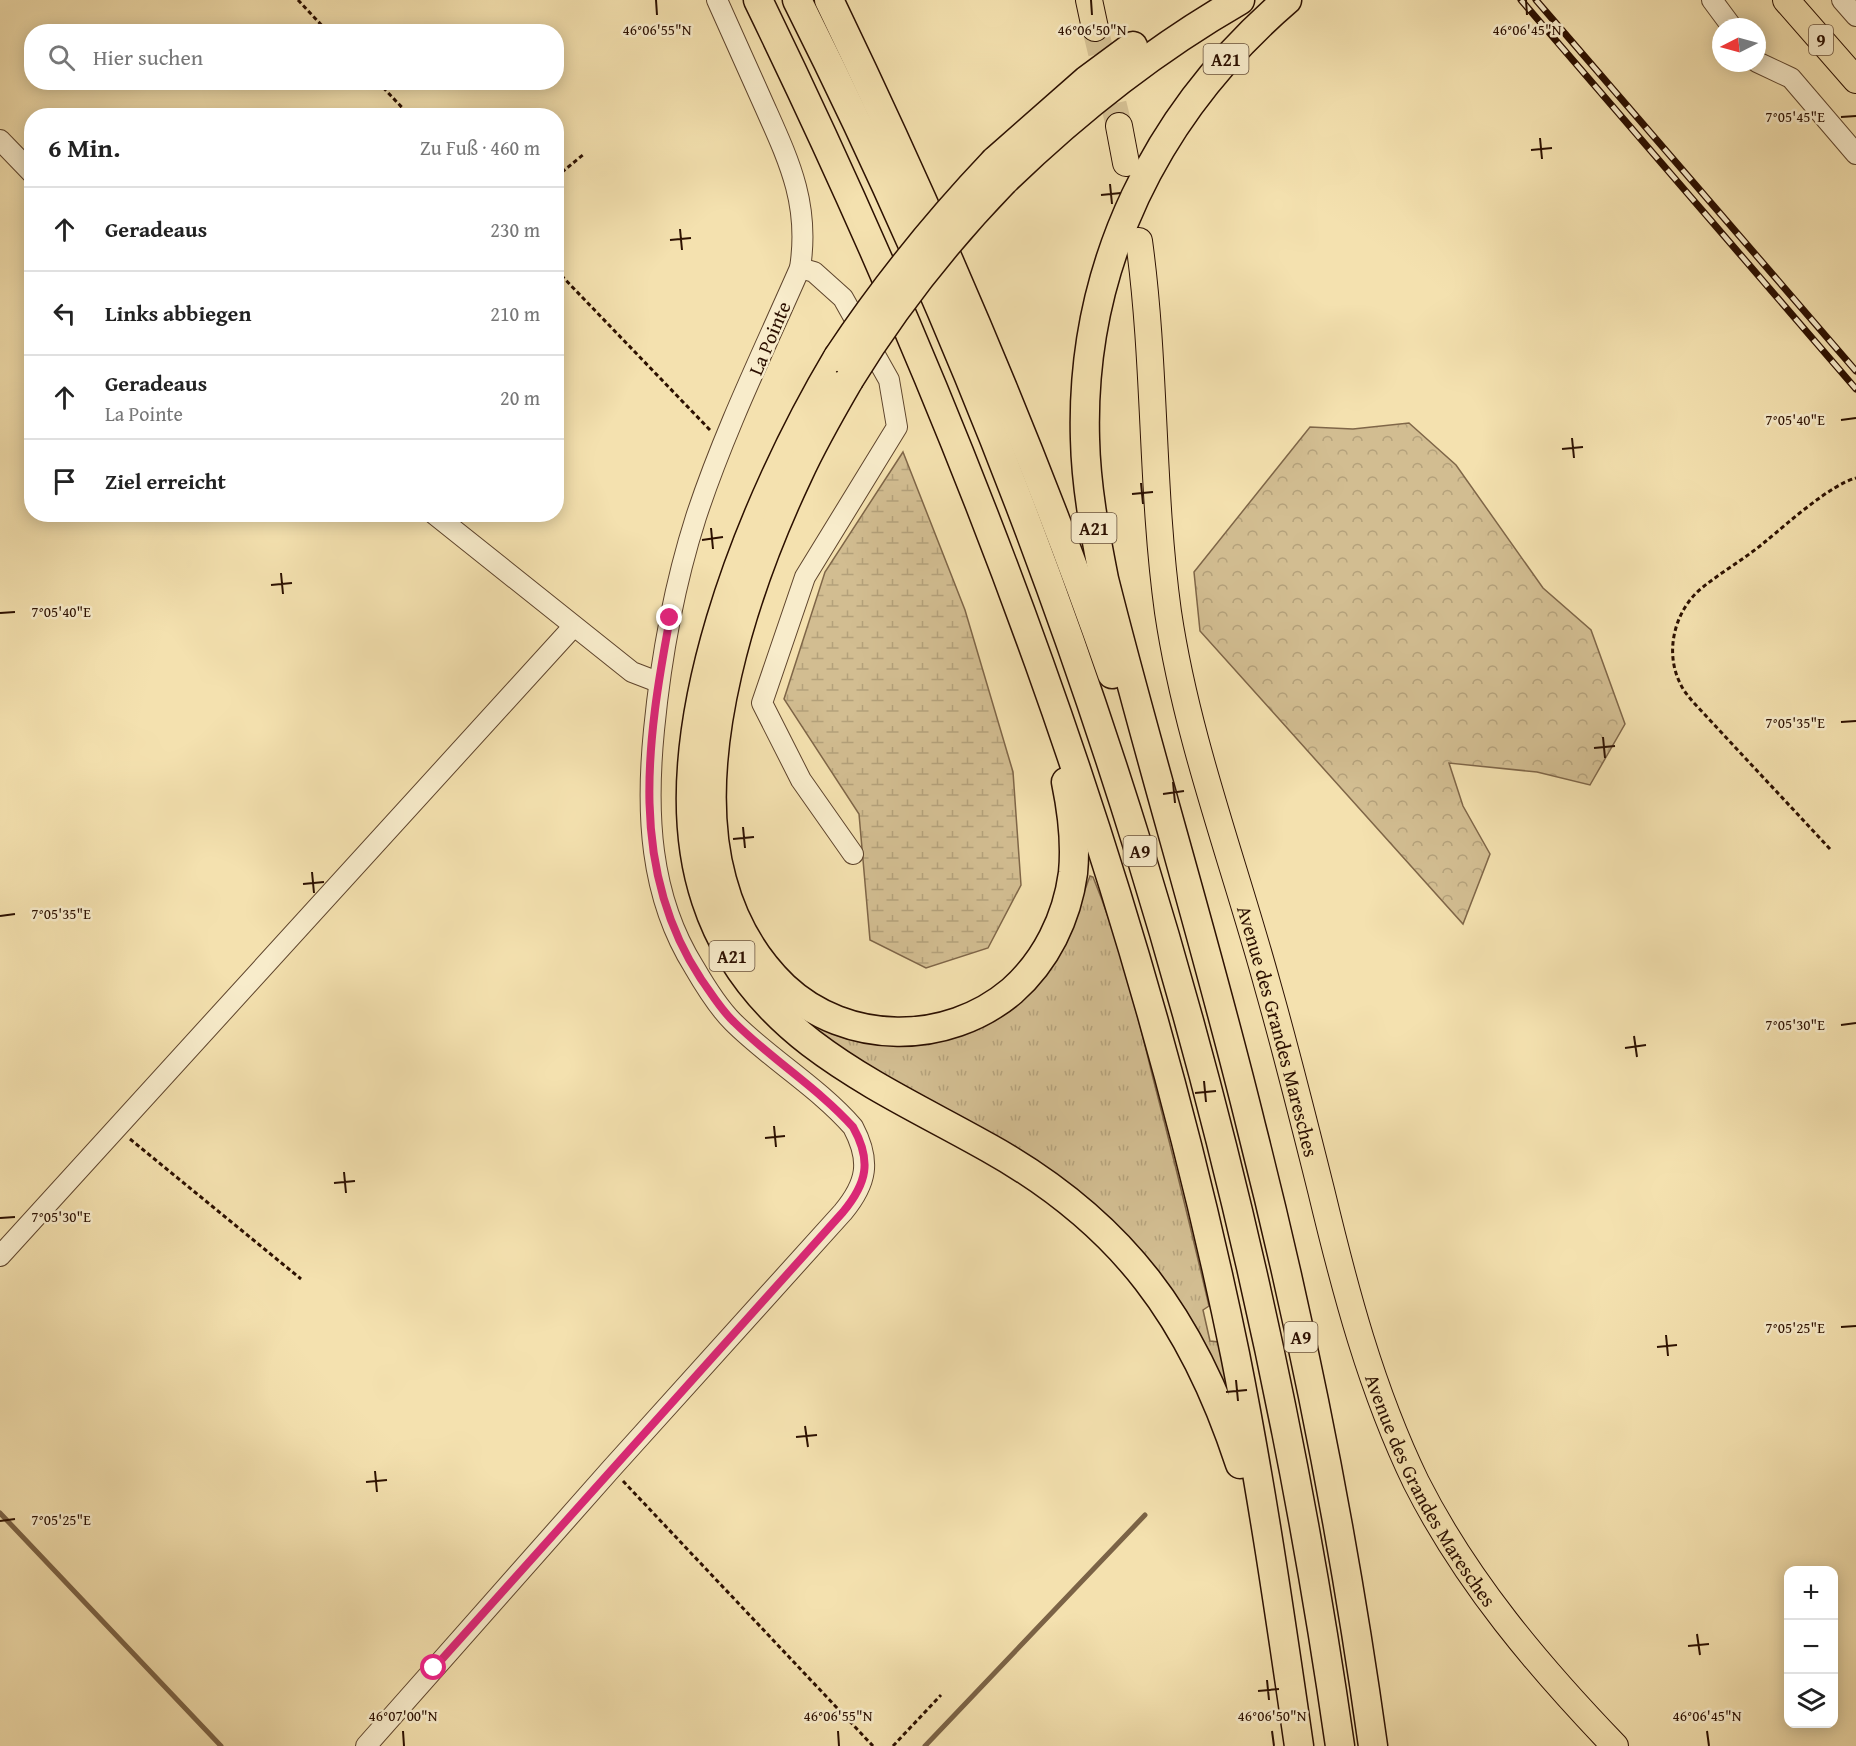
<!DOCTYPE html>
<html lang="de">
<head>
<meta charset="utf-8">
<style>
  :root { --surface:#fff; --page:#f6f6f6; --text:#222; --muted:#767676; --line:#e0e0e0 }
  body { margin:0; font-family:"Gentium Book Plus",serif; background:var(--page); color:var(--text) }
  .controls { position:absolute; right:18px; bottom:18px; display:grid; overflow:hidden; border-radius:12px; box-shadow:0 3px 15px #0003 }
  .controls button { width:54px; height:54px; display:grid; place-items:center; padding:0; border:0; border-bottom:2px solid var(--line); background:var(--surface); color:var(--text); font:30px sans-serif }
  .compass { position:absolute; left:1712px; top:18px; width:54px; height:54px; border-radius:50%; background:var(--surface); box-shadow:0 3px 15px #0003; rotate:264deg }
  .stop { position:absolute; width:18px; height:18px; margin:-14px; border:4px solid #db2777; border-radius:50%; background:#fff }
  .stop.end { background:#db2777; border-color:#fff; box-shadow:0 2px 6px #0008 }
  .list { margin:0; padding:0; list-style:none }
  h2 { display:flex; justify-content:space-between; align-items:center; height:78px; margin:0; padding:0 24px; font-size:26px }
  h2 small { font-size:20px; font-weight:400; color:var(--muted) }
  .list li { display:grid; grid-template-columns:39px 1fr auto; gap:18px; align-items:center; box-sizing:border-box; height:84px; padding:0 24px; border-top:2px solid var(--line) }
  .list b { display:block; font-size:22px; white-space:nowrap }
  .list p { margin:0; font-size:20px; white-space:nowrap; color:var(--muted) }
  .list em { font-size:20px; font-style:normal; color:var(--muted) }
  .icon { flex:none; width:33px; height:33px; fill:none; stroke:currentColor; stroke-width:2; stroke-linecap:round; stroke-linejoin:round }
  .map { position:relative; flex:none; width:1856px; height:1746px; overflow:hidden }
  .search { position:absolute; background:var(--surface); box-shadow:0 3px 15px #0003; left:24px; top:24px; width:540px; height:66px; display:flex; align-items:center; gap:15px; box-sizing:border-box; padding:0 21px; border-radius:24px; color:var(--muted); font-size:22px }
  .panel { position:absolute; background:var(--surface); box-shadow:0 3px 15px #0003; left:24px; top:108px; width:540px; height:414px; border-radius:24px }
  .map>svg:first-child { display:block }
  .grass { fill:url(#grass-tufts); stroke:#7f6648; stroke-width:1.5 }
  .forest { fill:url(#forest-crowns); stroke:#7f6648; stroke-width:1.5 }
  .wetland { fill:url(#wetland-marsh); stroke:#7f6648; stroke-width:1.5 }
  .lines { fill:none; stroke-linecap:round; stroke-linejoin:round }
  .stream { stroke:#7b6346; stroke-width:5 }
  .major-tunnel { stroke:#d6c295; stroke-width:26; stroke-dasharray:26 13; stroke-linecap:butt }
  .minor-casing { stroke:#5e442c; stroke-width:22 }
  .major-casing { stroke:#2c1000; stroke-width:28 }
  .highway-casing { stroke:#2c1000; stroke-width:31 }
  .path { stroke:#2c1000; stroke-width:3; stroke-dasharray:4.5 3; stroke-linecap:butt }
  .minor { stroke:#f8eccb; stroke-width:20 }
  .major { stroke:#f4e1af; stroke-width:26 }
  .highway { stroke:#f4e1af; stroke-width:28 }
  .rail-casing { stroke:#2c1000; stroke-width:7 }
  .rail { stroke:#f8eccb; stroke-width:4.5; stroke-dasharray:14; stroke-linecap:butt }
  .highway-bridge-casing { stroke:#2c1000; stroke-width:31; stroke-linecap:butt }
  .highway-bridge { stroke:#f4e1af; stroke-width:28 }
  .route { stroke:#db2777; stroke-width:8 }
  .ticks { fill:none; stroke:#2c1000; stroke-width:2 }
  .labels { text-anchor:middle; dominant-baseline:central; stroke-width:5; stroke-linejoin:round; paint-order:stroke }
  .shield { fill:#f8eccb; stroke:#69523d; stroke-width:1.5 }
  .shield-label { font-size:18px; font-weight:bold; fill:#2c1000 }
  .street-label { font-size:20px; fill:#2c1000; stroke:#f8eccb }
  .ticks-label { font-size:15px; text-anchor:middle; fill:#2c1000; stroke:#f8eccb; stroke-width:5; stroke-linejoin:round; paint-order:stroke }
</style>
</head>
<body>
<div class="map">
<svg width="1856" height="1746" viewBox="0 0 1856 1746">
  <defs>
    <pattern id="grass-tufts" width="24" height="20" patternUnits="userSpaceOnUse" patternTransform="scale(1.5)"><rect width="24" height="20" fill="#d2bd91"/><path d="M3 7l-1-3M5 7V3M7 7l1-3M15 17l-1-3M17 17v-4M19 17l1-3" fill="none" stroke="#b4a17b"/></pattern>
    <pattern id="forest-crowns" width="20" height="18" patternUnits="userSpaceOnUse" patternTransform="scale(1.5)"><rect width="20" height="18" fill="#d2bd91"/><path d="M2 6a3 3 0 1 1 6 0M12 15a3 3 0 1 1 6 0" fill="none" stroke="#b4a17b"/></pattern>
    <pattern id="wetland-marsh" width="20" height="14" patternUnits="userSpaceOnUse" patternTransform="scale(1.5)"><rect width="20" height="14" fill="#d2bd91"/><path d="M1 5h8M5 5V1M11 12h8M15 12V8" fill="none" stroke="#b4a17b"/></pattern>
  </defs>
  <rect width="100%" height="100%" fill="#f4e1af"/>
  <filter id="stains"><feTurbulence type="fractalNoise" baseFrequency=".00333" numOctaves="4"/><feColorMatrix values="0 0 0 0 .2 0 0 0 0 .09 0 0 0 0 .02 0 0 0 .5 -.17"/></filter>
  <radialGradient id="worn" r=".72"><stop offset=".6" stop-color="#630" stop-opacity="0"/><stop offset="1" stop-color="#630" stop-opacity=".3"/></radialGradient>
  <path class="grass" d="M1090,876L1093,877C1119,940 1136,1008 1152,1074C1172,1151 1191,1229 1209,1306L1203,1310L1210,1341L1219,1342L1234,1408L1152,1269L840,1052L794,1010L974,1026L1083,895Z"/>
  <path class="forest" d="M1409,423L1456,465L1543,588L1591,630L1625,724L1590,785L1537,772L1449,763L1463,806L1490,854L1463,924L1200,631L1194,572L1310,427L1353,429Z"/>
  <path class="wetland" d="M903,452L965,610L1013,772L1021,885L988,948L926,968L870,940L859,814L784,699L825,572Z"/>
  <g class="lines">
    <g class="stream">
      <path d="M0,1513L221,1746"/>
      <path d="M925,1746L1145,1515"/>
    </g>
    <path class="major-tunnel" d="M1095,28L1119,126"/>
    <defs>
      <g id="minor">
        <path d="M1712,0L1732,27"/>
        <path d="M1842,0L1856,16"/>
        <path d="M1757,62L1791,78L1856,154"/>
        <path d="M0,140L32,173"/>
        <path d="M800,268L814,272L843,298L889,380L897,427L805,577L762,703L801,780L853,854"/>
        <path d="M434,514L632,672L658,682"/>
        <path d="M0,1256L573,627"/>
        <path d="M366,1746L611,1469L843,1212C867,1183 871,1161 853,1127C818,1087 770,1059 733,1022C718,1007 705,986 694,967C649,895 646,812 654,730C661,658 674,586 696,517C724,432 764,350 800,268C810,204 789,161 764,105C748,70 733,35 717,0"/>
      </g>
      <g id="major">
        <path d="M1089,0L1095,28"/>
        <path d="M1786,0L1856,80"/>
        <path d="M1119,126L1126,163"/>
        <path id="s1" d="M1139,241C1156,364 1151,489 1168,612C1187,740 1234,862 1268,987C1287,1054 1304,1122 1321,1190C1345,1290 1371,1389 1416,1482C1466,1581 1538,1666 1615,1746"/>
      </g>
      <g id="highway">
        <path d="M758,0C968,432 1138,883 1235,1354C1261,1484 1280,1615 1299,1746"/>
        <path d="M797,0C1073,548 1253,1140 1340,1746"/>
        <path d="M829,0C935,220 1031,443 1112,674"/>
        <path d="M1287,0C1157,112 1080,265 1085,439C1086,487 1095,533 1104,579C1150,762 1206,942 1251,1126C1303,1330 1344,1537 1373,1746"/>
        <path d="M995,161L1087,80L1133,46"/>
        <path d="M1004,181C1075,112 1153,50 1240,0"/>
        <path d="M838,357C755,496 652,739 706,900C725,958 763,1006 811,1043C866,1085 929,1114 989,1148C1123,1223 1193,1320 1240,1464"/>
        <path d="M849,380C831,411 813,442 798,475C745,587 688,757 722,880C733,921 754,958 784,987C847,1046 947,1046 1012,991C1046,961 1067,918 1073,873C1076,843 1072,811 1066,782"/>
      </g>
    </defs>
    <use href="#minor" class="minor-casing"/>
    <use href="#major" class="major-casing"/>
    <use href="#highway" class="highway-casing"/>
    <g class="path">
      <path d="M298,0L328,32"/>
      <path d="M378,82L410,116"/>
      <path d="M556,177L584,154"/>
      <path d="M556,270L710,430"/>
      <path d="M1830,849L1693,702C1688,696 1683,690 1680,683C1664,651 1675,609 1703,587C1723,571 1746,558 1766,541C1788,523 1830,485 1856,478"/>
      <path d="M130,1139L301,1279"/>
      <path d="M623,1481L873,1746"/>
      <path d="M893,1746L941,1695"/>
    </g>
    <use href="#minor" class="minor"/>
    <use href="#major" class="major"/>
    <use href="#highway" class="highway"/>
    <defs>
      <g id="rail">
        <path d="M1521,0L1856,389"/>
        <path d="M1536,0L1856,371"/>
      </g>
    </defs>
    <use href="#rail" class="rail-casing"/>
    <use href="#rail" class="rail"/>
    <defs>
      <g id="highway-bridge">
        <path d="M838,357C885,286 937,222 995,161"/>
        <path d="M849,380C893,308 945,242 1004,181"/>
      </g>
    </defs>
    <use href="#highway-bridge" class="highway-bridge-casing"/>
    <use href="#highway-bridge" class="highway-bridge"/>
  </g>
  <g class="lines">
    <path class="route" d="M434,1668L843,1212C867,1183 872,1161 853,1127C818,1088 771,1059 734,1022C721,1010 711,993 701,979C628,869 647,740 670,618"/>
  </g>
  <path class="ticks" d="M656,0L657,15M1091,0L1092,15M1526,0L1527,15M1841,117L1856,116M1540,138L1542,159M1531,150L1552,148M1110,184L1112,204M1101,195L1121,193M680,229L682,250M670,240L691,238M1841,420L1856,418M1572,438L1574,458M1562,449L1583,447M1141,483L1143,504M1132,494L1153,492M711,528L713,549M702,540L723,537M281,573L283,594M271,585L292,583M0,613L15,612M1841,722L1856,721M1603,737L1605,758M1594,748L1615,746M1173,782L1175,803M1163,794L1184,791M743,827L745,848M733,839L754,837M312,872L314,893M303,884L324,882M0,916L15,914M1841,1025L1856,1023M1634,1036L1637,1057M1625,1048L1646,1045M1204,1081L1206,1102M1195,1093L1216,1091M774,1126L776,1147M765,1138L785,1136M344,1172L346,1193M334,1183L355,1181M0,1218L15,1217M1841,1327L1856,1326M1666,1335L1668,1356M1657,1347L1677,1345M1236,1380L1238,1401M1226,1392L1247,1390M805,1426L808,1447M796,1437L817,1435M375,1471L377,1492M366,1482L387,1480M0,1521L15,1519M1697,1634L1700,1655M1688,1646L1709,1644M1267,1680L1269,1700M1258,1691L1279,1689M403,1731L404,1746M838,1731L839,1746M1272,1731L1274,1746M1707,1731L1709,1746"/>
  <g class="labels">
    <g class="shield">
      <rect x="1809" y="25" width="24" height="30" rx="4.5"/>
      <rect x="1203.5" y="44" width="45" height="30" rx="4.5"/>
      <rect x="1071.5" y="513" width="45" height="30" rx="4.5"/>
      <rect x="1123.5" y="836" width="33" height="30" rx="4.5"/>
      <rect x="709.5" y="941" width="45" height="30" rx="4.5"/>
      <rect x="1284.5" y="1322" width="33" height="30" rx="4.5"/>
    </g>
    <g class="shield-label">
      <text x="1821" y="40">9</text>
      <text x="1226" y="59">A21</text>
      <text x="1094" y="528">A21</text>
      <text x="1140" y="851">A9</text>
      <text x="732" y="956">A21</text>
      <text x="1301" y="1337">A9</text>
    </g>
    <g class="street-label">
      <text transform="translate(769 338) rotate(-67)">La Pointe</text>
      <text stroke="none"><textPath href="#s1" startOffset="806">Avenue des Grandes Maresches</textPath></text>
      <text stroke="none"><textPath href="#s1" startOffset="1292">Avenue des Grandes Maresches</textPath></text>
    </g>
  </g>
  <g class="ticks-label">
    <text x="657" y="35">46°06'55"N</text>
    <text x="1092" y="35">46°06'50"N</text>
    <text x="1527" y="35">46°06'45"N</text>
    <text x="1795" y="122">7°05'45"E</text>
    <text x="1795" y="425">7°05'40"E</text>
    <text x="61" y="617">7°05'40"E</text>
    <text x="1795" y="728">7°05'35"E</text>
    <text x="61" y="919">7°05'35"E</text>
    <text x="1795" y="1030">7°05'30"E</text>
    <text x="61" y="1222">7°05'30"E</text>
    <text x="1795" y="1333">7°05'25"E</text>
    <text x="61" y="1525">7°05'25"E</text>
    <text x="403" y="1721">46°07'00"N</text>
    <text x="838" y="1721">46°06'55"N</text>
    <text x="1272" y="1721">46°06'50"N</text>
    <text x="1707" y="1721">46°06'45"N</text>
  </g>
  <rect width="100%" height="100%" filter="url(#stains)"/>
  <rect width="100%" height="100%" fill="url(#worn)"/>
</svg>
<div class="controls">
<button>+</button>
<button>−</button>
<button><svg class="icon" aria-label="layers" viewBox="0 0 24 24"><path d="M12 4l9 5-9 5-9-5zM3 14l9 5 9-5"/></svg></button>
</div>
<svg class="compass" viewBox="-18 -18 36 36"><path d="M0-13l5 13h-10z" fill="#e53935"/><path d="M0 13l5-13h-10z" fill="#767676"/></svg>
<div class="stop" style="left:434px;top:1668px"></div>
<div class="stop end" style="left:670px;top:618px"></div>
<div class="search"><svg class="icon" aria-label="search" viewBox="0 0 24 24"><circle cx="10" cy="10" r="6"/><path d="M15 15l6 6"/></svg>Hier suchen</div>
<section class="panel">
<h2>6 Min.<small>Zu Fuß · 460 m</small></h2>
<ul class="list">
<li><svg class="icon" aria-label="ahead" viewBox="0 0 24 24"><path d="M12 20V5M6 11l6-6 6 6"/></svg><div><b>Geradeaus</b></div><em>230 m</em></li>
<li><svg class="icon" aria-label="left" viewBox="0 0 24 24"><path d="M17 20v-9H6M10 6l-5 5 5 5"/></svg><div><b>Links abbiegen</b></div><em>210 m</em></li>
<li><svg class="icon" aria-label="ahead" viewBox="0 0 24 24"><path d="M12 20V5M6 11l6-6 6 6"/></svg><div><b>Geradeaus</b><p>La Pointe</p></div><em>20 m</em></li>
<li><svg class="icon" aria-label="arrive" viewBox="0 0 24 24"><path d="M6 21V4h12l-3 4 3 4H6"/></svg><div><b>Ziel erreicht</b></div></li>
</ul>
</section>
</div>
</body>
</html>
